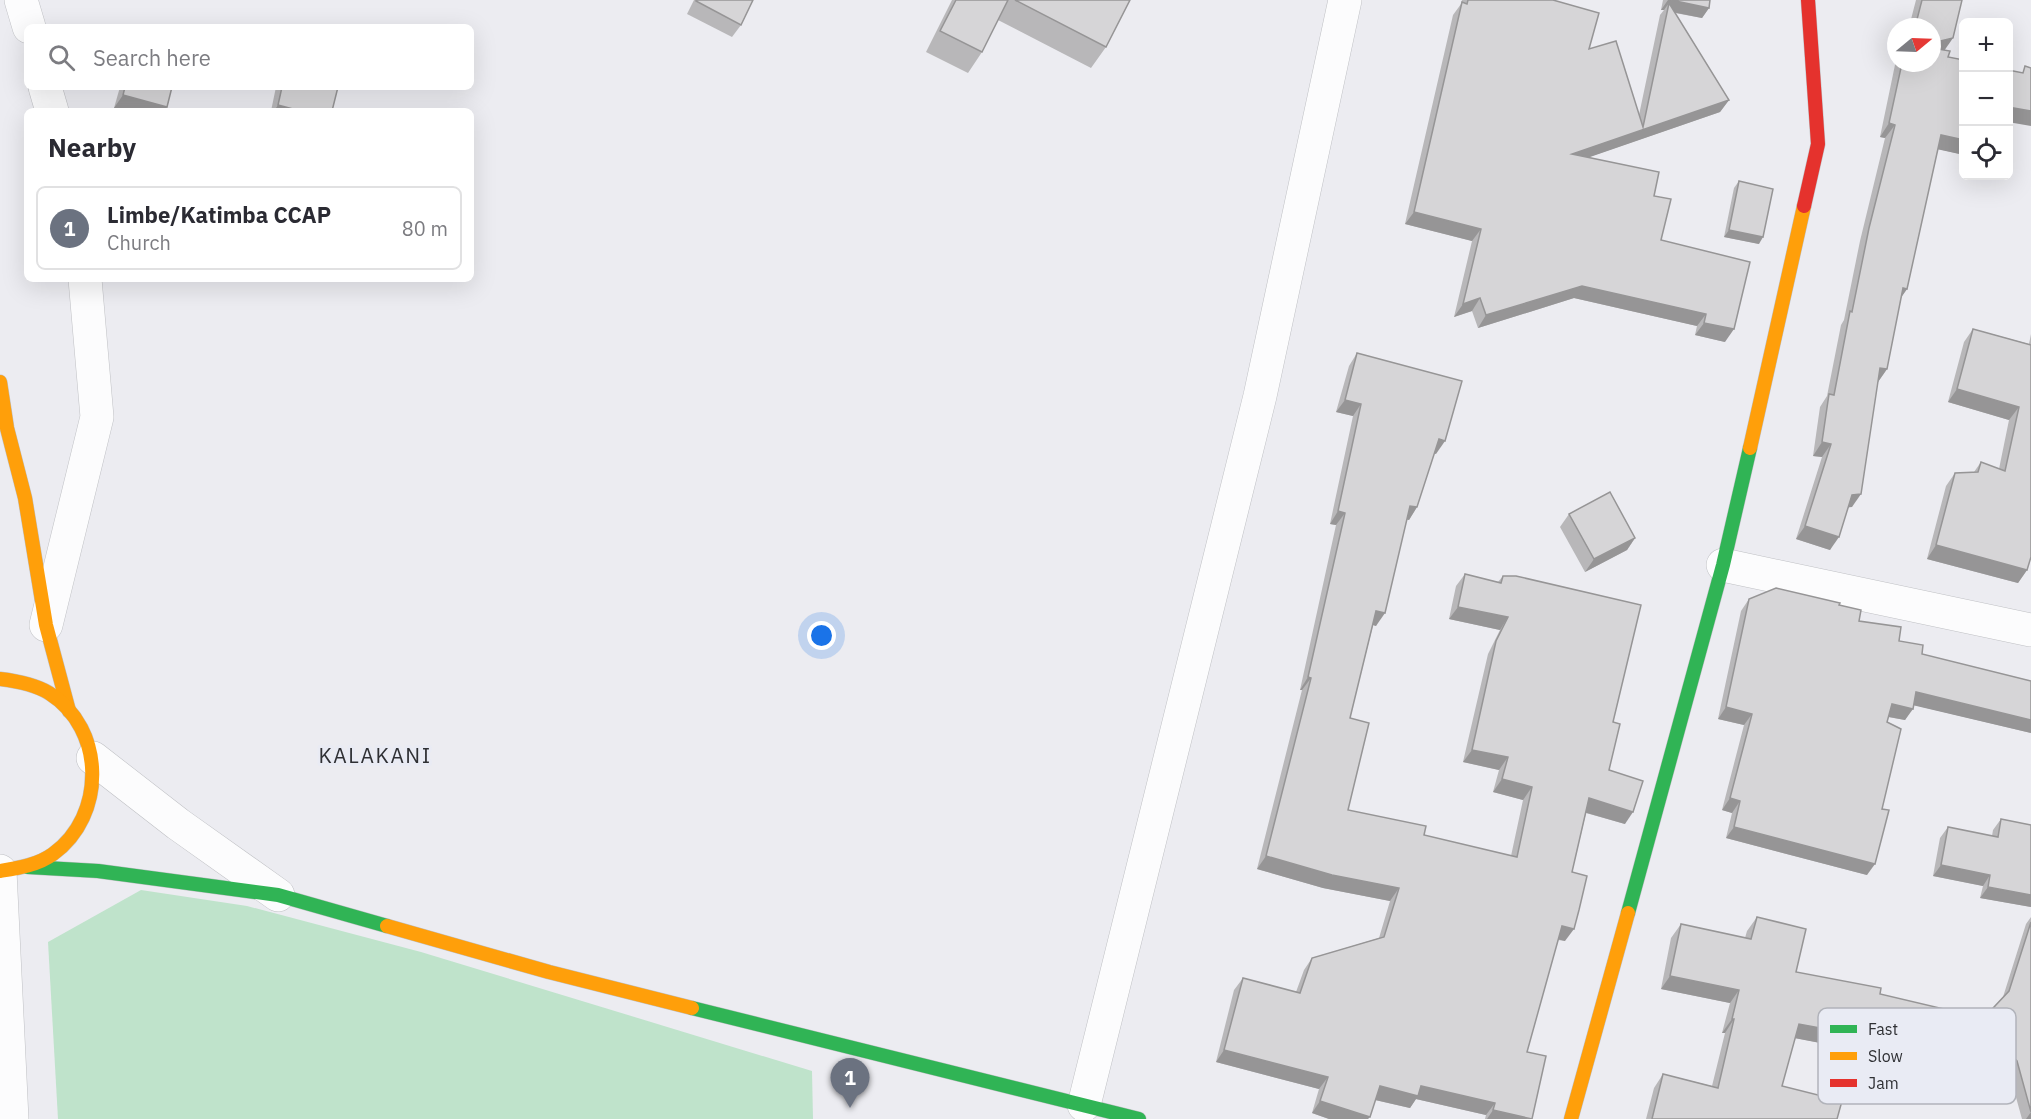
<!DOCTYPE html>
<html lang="en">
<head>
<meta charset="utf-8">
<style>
  :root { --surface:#fff; --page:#f7f7f7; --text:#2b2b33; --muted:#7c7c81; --line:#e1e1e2; --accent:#717276 }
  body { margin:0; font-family:"IBM Plex Sans",sans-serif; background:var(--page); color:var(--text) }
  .controls { position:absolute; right:18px; top:18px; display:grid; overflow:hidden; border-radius:9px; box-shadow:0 6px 24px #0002 }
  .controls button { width:54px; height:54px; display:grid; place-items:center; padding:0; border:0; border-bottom:2px solid var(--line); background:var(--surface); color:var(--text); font:30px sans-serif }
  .compass { position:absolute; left:1887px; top:18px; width:54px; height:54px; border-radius:50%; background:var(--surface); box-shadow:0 6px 24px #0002; rotate:71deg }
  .you { position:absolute; left:822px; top:636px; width:21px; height:21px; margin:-15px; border:4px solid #fff; border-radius:50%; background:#1a73e8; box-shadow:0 0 0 9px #1a73e833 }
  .badge { display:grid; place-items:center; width:39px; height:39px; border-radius:50%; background:var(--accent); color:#fff; font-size:20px; font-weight:700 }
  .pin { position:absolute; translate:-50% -50px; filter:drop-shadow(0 2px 3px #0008) }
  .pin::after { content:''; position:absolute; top:32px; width:21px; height:18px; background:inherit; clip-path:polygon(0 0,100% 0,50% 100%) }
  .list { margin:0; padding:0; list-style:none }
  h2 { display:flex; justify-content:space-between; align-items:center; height:78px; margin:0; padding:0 24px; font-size:26px }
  h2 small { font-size:20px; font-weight:400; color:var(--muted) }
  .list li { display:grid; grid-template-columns:39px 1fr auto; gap:18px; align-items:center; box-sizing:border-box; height:84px; margin:0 12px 12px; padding:0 12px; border:2px solid var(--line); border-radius:9px }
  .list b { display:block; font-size:22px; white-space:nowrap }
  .list p { margin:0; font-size:20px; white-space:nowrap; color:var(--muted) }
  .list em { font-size:20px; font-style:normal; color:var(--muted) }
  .icon { flex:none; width:33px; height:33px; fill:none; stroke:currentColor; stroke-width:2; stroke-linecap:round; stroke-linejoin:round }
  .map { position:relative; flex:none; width:2031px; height:1119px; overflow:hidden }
  .search { position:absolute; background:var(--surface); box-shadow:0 6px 24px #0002; left:24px; top:24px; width:450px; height:66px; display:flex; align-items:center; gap:15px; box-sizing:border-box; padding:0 21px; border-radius:9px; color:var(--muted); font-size:22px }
  .panel { position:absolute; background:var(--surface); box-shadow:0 6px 24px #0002; left:24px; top:108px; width:450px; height:174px; border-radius:9px }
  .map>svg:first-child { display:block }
  .green { fill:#bfe3cb }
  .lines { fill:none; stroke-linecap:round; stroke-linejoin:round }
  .street-casing { stroke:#bfc0c4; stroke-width:34 }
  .fast-casing { stroke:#bfc0c4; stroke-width:15 }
  .slow-casing { stroke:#bfc0c4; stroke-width:15 }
  .jam-casing { stroke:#bfc0c4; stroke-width:15 }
  .street { stroke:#fcfcfd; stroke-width:33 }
  .fast { stroke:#30b455; stroke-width:14 }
  .slow { stroke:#ff9f0a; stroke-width:14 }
  .jam { stroke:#e5322d; stroke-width:14 }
  .wall { fill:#b8b7b9 }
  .shaded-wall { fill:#969596 }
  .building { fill:#d6d5d7; stroke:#969596; stroke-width:1.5 }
  .labels { text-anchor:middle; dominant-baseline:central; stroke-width:6; stroke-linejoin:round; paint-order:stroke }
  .quarter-label { font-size:21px; letter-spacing:1.5px; fill:#2f3034; stroke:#e9ebf4 }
  .key { fill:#e9ebf4; stroke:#b1b3ba; stroke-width:1.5 }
  .key-label { font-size:16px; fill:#2f3034 }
</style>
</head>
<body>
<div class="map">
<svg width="2031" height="1119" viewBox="0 0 2031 1119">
  <rect width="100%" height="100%" fill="#ececf1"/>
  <path class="green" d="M141,890L247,906L421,952L812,1071L813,1119H58L48,942Z"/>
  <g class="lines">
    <defs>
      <g id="street">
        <path d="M21,0L29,27"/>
        <path d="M45,87L52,111"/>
        <path d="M1723,565L2031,630"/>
        <path d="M46,625L97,417L85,279"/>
        <path d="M93,758L178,824L278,895"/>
        <path d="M0,871L12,1119"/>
        <path d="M1084,1105L1260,396L1345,0"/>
      </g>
      <g id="fast">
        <path d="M28,867L98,871L278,895L387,926"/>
        <path d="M1628,913L1723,565L1750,448"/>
        <path d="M692,1008L1139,1119"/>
      </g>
      <g id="slow">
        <path d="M0,382L7,428L25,498L46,625L69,711"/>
        <path d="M1750,448L1804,206"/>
        <path d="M0,679C17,681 34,684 49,693C106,729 106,816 53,854C38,865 18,868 0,871"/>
        <path d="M387,926L549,972L692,1008"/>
        <path d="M1571,1119L1628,913"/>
      </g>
      <path id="jam" d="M1804,206L1818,144L1808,0"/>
    </defs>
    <use href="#street" class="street-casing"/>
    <use href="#fast" class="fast-casing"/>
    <use href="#slow" class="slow-casing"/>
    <use href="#jam" class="jam-casing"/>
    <use href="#street" class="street"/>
    <use href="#fast" class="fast"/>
    <use href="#slow" class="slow"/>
    <use href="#jam" class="jam"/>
  </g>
  <g class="wall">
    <path d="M694,0H753L741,25L732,37L687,14Z"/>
    <path d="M952,0H1130L1106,47L1091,68L998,20L982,52L968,73L926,52Z"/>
    <path d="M1462,0H1553L1589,49L1639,115L1660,15L1664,10H1661L1663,0H1710L1709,8L1702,18L1675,13L1729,100L1720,112L1589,157L1661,240L1725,342L1695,335L1697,326L1574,298L1478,328L1472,311L1454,317L1472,241L1405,224L1453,15L1461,4Z"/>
    <path d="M1916,0H1962L1944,50L1948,57L1964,155L1938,149L1907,289L1901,297L1887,369L1878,382L1852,507H1848L1830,550L1796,539L1822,457L1813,456L1820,407L1827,396L1841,325L1844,320L1860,241L1885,138L1880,137L1896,60V63H1932V27H1909Z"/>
    <path d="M120,87H172L167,107L164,111H126L114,108Z"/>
    <path d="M276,87H338L332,111H271Z"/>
    <path d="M1739,181L1759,244L1724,237L1734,188Z"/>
    <path d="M1973,329L2029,344L2031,334V557L2027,570L2018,583L1927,559L1946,486L1955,473L1974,472L1981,462L1999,469L2009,420L1948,402L1964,342Z"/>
    <path d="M1357,353L1436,454L1434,453L1417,507L1409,520L1407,519L1376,626L1373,625L1350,718L1348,810L1424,835L1511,856L1523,800L1493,792L1499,770L1463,762L1488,654L1500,630L1449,619L1456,586L1465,574L1498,582L1503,576L1613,722L1609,770L1625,824L1586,813L1572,872L1565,941L1558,940L1527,1052L1532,1119H1485L1486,1115L1416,1099L1410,1108L1375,1100L1368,1119H1329L1312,1113L1319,1089L1216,1062L1234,990L1243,978L1296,992L1304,970L1312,958L1379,938L1390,901L1323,888L1257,869L1302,690H1300L1336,525L1330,524L1353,416L1336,412L1349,366Z"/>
    <path d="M1569,514L1635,538L1627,550L1585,572L1560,527Z"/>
    <path d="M1749,599L1839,605L1859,621L1899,641L1922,654L2031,681V733L1914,705L1905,720L1888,717L1887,722L1867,875L1726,838L1732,813L1722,810L1744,725L1718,719L1741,611Z"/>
    <path d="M2001,819L2031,825V907L1980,898L1983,886L1933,876L1940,838L1948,827L1992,836L1993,830Z"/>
    <path d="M1757,917L1796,972L1880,994L1949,1061L1939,1075L1886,1062L1888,1056L1795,1038L1782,1086L1837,1119H1646L1654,1088L1663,1074L1712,1086L1725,1033H1722L1730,1003L1661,989L1671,938L1681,924L1745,938L1747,931Z"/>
    <path d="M2031,917V1119H2022L2009,1072L1971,1034L1979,1023L2003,997L2026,924Z"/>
  </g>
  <g class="shaded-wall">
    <path d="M1668,0H1671L1709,8L1702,18L1667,11L1669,3L1664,10H1661Z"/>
    <path d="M1953,38L1944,51L1932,54V43Z"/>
    <path d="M123,95L167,107L164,111H126L114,108Z"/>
    <path d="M1729,100L1720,112L1564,166L1572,154Z"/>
    <path d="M278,105L293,109L291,111H274Z"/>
    <path d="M2008,107L2031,111V126L2008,122Z"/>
    <path d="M1889,123L1895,125L1885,138L1880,137Z"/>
    <path d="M1941,135L1964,140V155L1932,148Z"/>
    <path d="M1414,212L1481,229L1472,241L1405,224Z"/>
    <path d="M1729,230L1763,237L1759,244L1724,237Z"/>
    <path d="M1582,286L1706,314L1697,326L1574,298L1478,328L1486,315Z"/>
    <path d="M1903,288L1907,289L1898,302Z"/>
    <path d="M1480,298L1472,311L1454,317L1463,304Z"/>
    <path d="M1704,323L1734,329L1725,342L1695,335Z"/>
    <path d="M1880,368L1887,369L1878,382Z"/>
    <path d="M1957,389L2019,407L2009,420L1948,402Z"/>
    <path d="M1345,400L1361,404L1353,416L1336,412Z"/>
    <path d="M1439,439L1445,441L1436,454L1430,452Z"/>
    <path d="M1822,442L1831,444L1822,457L1813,456Z"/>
    <path d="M1861,494L1852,507L1843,508L1852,495Z"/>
    <path d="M1410,506L1417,507L1409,520L1401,518Z"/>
    <path d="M1338,511L1345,513L1336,525L1330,524Z"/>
    <path d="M1805,526L1839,537L1830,550L1796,539Z"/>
    <path d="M1635,538L1627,550L1585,572L1594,559Z"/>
    <path d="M1936,545L2027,570L2018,583L1927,559Z"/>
    <path d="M1458,607L1508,617L1500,630L1449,619Z"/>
    <path d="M1376,611L1385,613L1376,626L1367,623Z"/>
    <path d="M1308,677L1311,678L1302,690H1300Z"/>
    <path d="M1916,692L2031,720V733L1908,704Z"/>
    <path d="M1892,704L1913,709L1905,720L1884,716Z"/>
    <path d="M1726,707L1752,714L1744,725L1718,719Z"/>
    <path d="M1472,750L1508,757L1499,770L1463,762Z"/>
    <path d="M1502,779L1532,787L1523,800L1493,792Z"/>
    <path d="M1589,798L1633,812L1625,824L1580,811Z"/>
    <path d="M1730,798L1740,801L1732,813L1722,810Z"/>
    <path d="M1734,827L1875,864L1867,875L1726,838Z"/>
    <path d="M1266,856L1399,888L1390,901L1323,888L1257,869Z"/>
    <path d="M1941,865L1990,875L1983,886L1933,876Z"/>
    <path d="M1988,887L2031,895V907L1980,898Z"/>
    <path d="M1562,926L1574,929L1565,941L1553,938Z"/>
    <path d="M1670,976L1739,990L1730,1003L1661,989Z"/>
    <path d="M1732,1019H1734L1725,1033H1722Z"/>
    <path d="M1799,1024L1897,1042L1888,1056L1789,1037Z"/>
    <path d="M1896,1048L1949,1061L1939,1075L1886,1062Z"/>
    <path d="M1224,1050L1328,1077L1319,1089L1216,1062Z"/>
    <path d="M1380,1086H1421L1495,1103L1486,1115L1416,1099L1410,1108L1371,1099Z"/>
    <path d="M1320,1101L1370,1117L1368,1119H1329L1312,1113Z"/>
    <path d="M1493,1110L1530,1119H1487Z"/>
    <path d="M2031,1112V1119H2026Z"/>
  </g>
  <g class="building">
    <path d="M696,0H753L741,25L696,1Z"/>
    <path d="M956,0H1008L982,52L940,31Z"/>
    <path d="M1015,0H1130L1106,47Z"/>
    <path d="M1468,0H1553L1599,13L1589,49L1616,41L1643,127L1669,3L1729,100L1572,154L1659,172L1654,196L1671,199L1661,240L1750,262L1734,329L1704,323L1706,314L1582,286L1486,315L1480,298L1463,304L1481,229L1414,212L1462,2L1467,4Z"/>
    <path d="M1671,0H1710L1709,8Z"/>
    <path d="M1922,0H1962L1953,38L1932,43V27H1915Z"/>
    <path d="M1932,48L1950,51L1948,57L1964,60V140L1941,135L1907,289L1903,288L1887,369L1880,368L1861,494L1852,495L1839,537L1805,526L1831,444L1822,442L1829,394L1834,395L1850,311L1852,312L1869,228L1895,125L1889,123L1902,63H1932Z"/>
    <path d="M2025,66L2031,68V111L2008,107V70L2023,73Z"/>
    <path d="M125,87H172L167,107L123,95Z"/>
    <path d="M282,87H338L332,111H292L293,109L278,105Z"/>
    <path d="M1739,181L1773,189L1763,237L1729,230Z"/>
    <path d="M1973,329L2031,345V557L2027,570L1936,545L1955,473L1978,472L1981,462L2005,471L2019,407L1957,389Z"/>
    <path d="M1357,353L1462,381L1445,441L1439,439L1417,507L1410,506L1385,613L1376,611L1350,718L1369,723L1348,810L1426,826L1424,835L1517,857L1532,787L1502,779L1508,757L1472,750L1496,641L1508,617L1458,607L1465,574L1501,583L1503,576H1516L1641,605L1613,722L1620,724L1609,770L1643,781L1633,812L1589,798L1572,872L1587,876L1579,910L1574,929L1562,926L1527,1052L1546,1056L1532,1119L1493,1110L1495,1103L1421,1086L1418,1096L1380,1086L1370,1117L1320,1101L1328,1077L1224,1050L1243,978L1300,993L1312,958L1384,937L1399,888L1332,875L1266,856L1311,678L1308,677L1345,513L1338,511L1361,404L1345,400Z"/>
    <path d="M1610,492L1635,538L1594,559L1569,514Z"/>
    <path d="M1776,588L1840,603L1839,605L1861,610L1859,621L1901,627L1899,641L1923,645L1922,654L2031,681V720L1916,692L1913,709L1892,704L1887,722L1901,729L1882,809L1889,810L1875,864L1734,827L1740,801L1730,798L1752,714L1726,707L1749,599Z"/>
    <path d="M2001,819L2031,825V895L1988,887L1990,875L1941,865L1948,827L1998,837Z"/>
    <path d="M1757,917L1806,929L1796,972L1881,988L1880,994L1961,1013L1949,1061L1896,1048L1897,1042L1799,1024L1782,1086L1842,1101L1837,1119H1652L1663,1074L1718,1088L1734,1019H1732L1739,990L1670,976L1681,924L1751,939Z"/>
    <path d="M2031,922V1112L2017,1061L1979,1023L2009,991Z"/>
  </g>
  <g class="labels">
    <g class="quarter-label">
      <text x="375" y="755">KALAKANI</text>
    </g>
  </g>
  <rect x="1818" y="1008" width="198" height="96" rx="9" class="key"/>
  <rect x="1830" y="1025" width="27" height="8" fill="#30b455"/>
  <rect x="1830" y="1052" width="27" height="8" fill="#ff9f0a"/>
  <rect x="1830" y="1079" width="27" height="8" fill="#e5322d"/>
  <g class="key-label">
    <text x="1868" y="1035">Fast</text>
    <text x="1868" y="1062">Slow</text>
    <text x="1868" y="1089">Jam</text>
  </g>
</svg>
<div class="controls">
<button>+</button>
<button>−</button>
<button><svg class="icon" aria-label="locate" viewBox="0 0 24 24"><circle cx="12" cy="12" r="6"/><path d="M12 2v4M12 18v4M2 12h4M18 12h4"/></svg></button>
</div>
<svg class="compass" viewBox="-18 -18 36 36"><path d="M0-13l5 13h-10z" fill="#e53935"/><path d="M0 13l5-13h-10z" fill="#7c7c81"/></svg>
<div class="you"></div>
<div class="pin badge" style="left:850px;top:1108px;background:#6b7280">1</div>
<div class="search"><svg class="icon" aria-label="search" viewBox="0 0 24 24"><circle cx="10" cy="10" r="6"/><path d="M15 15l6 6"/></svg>Search here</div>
<section class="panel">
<h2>Nearby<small></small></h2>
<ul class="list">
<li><span class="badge" style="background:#6b7280">1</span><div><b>Limbe/Katimba CCAP</b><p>Church</p></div><em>80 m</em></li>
</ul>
</section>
</div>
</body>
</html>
